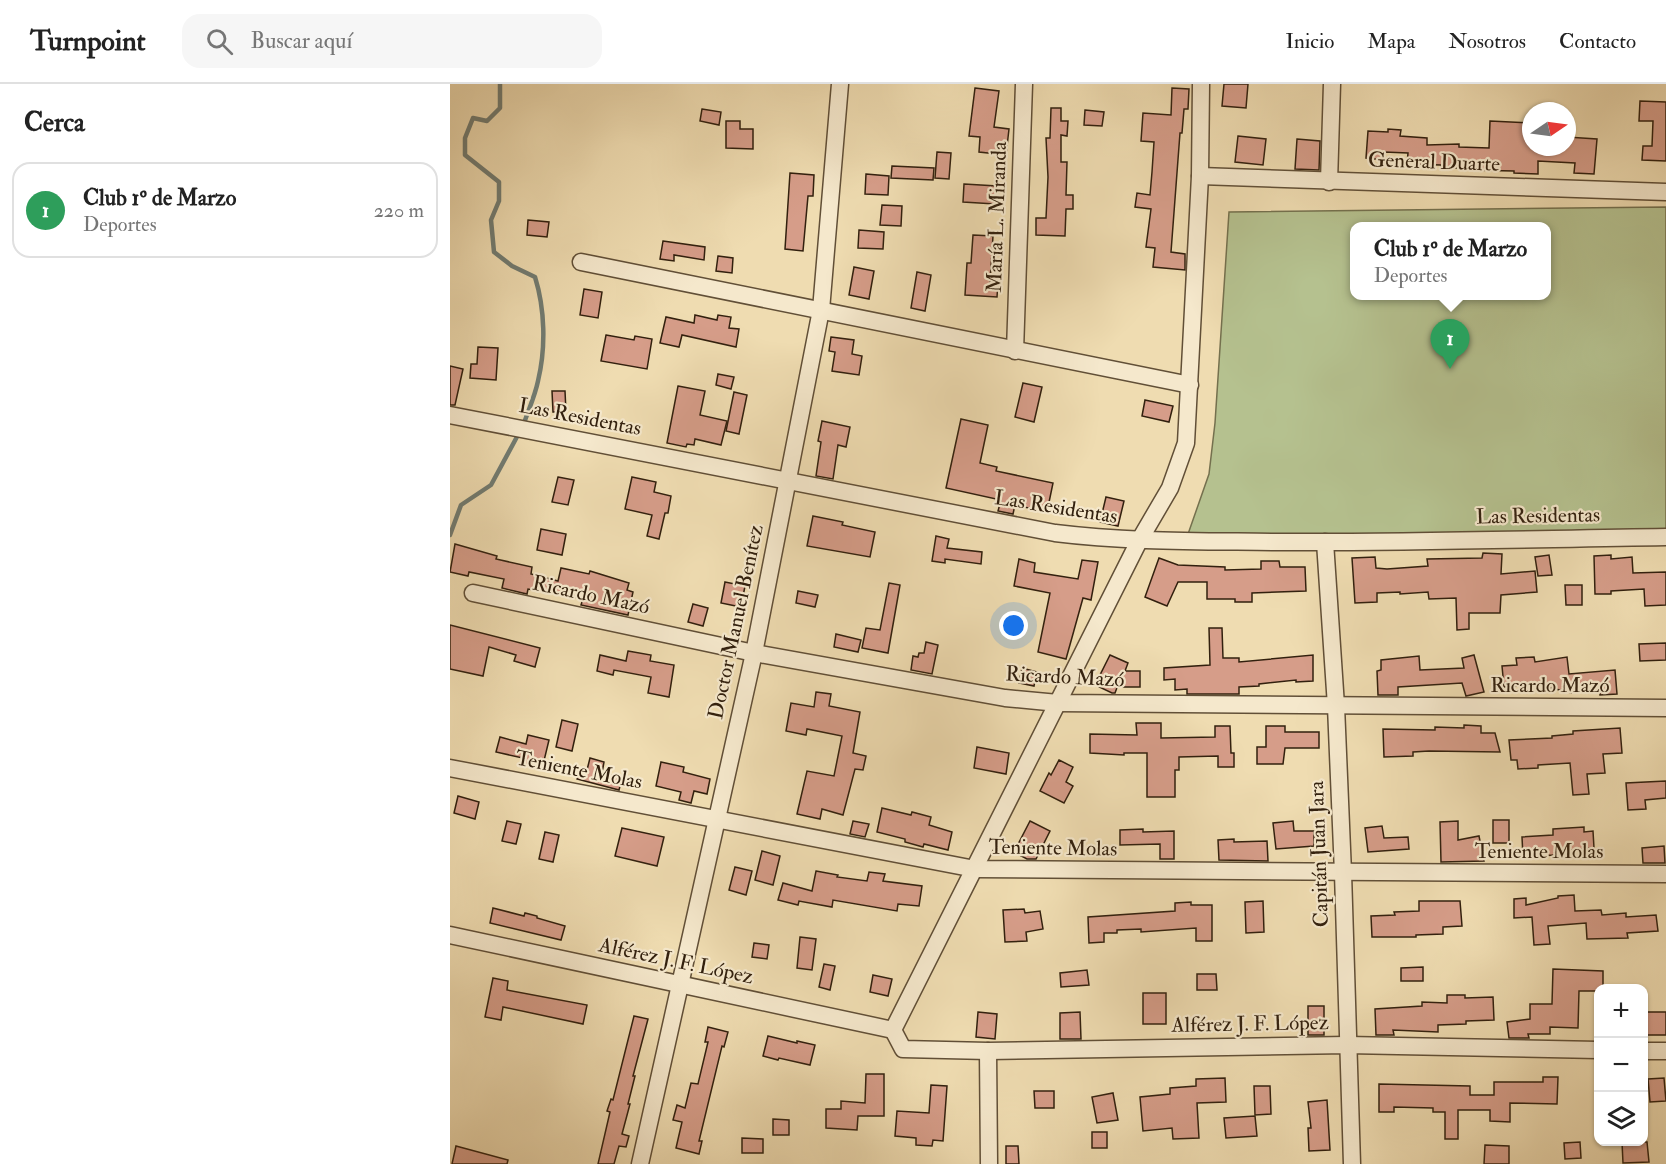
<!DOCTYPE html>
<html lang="es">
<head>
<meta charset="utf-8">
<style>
  :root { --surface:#fff; --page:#f6f6f6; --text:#222; --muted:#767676; --line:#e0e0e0; --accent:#0b8043 }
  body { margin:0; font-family:"IM FELL Double Pica",serif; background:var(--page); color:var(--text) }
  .controls { position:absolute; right:18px; bottom:18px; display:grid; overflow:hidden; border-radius:12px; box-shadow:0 2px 4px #0004 }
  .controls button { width:54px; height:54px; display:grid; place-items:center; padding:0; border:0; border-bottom:2px solid var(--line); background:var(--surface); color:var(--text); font:30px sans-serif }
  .compass { position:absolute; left:1072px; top:18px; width:54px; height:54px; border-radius:50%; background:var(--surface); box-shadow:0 2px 4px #0004; rotate:77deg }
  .you { position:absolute; left:564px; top:542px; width:21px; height:21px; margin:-15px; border:4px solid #fff; border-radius:50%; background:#1a73e8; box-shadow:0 0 0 9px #1a73e833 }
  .badge { display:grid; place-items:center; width:39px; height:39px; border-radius:50%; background:var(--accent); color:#fff; font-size:20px; font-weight:700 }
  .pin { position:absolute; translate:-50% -50px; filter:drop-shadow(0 2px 3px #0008) }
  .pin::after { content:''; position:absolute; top:32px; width:21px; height:18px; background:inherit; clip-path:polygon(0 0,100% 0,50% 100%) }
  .popup { position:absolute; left:900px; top:138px; width:201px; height:78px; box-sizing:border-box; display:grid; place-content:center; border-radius:12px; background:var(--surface); filter:drop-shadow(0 2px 4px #0005); font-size:20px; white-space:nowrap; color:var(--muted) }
  .popup b { font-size:22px; color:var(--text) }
  .popup::after { content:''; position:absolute; left:50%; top:100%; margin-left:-12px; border:12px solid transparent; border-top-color:var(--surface) }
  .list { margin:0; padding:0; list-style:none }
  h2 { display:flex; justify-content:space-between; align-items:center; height:78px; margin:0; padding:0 24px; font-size:26px }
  h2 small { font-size:20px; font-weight:400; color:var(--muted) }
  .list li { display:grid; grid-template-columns:39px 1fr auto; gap:18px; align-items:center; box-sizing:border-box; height:96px; margin:0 12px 12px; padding:0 12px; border:2px solid var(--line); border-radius:18px }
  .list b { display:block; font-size:22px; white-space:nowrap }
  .list p { margin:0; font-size:20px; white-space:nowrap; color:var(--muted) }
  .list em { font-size:20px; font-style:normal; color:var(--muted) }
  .icon { flex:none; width:33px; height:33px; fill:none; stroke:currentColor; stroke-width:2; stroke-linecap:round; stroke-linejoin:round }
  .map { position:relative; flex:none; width:1216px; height:1080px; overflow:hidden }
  header { display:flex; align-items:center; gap:36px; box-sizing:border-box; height:84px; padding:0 30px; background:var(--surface); border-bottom:2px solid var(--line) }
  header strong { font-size:28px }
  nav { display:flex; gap:33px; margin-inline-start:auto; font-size:21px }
  .search { width:420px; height:54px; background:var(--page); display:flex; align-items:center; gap:15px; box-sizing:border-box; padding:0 21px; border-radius:18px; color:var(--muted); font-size:22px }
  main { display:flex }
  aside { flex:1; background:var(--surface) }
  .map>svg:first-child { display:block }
  .green { fill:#b5c18f; stroke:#74704e; stroke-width:1.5; fill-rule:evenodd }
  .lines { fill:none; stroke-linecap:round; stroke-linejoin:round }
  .stream { stroke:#727c72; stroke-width:4.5 }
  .building { fill:#d69d89; stroke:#32200e; stroke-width:1.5 }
  .minor-casing { stroke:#614f37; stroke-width:19 }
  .minor { stroke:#f5e8cc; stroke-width:16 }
  .labels { text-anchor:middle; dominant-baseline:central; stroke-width:4.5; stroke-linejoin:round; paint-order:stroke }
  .street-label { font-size:21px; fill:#32200e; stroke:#f5e8cc }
</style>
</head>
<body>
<header>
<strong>Turnpoint</strong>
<div class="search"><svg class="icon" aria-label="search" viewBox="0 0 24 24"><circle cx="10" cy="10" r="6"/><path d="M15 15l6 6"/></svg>Buscar aquí</div>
<nav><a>Inicio</a><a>Mapa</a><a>Nosotros</a><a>Contacto</a></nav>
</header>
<main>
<aside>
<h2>Cerca<small></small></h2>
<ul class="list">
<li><span class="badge" style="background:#2e9e5b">1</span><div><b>Club 1º de Marzo</b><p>Deportes</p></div><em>220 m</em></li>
</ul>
</aside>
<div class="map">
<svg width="1216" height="1080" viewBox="0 0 1216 1080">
  <rect width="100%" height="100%" fill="#efdcb1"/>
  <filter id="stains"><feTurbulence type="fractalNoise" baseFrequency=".00333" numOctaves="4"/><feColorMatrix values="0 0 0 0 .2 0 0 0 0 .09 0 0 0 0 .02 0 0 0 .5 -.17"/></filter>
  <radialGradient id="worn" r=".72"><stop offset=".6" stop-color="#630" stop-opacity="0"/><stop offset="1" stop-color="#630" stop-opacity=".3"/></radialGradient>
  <path class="green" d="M1216,123V447L737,453L759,390L765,339L779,128ZM904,142H1096V212H904Z"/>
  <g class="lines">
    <g class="stream">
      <path d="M50,0V24L37,37L23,34L15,54V71L49,98V117L41,136L44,168L62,182L85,193C95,225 96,264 88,297C85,312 78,327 73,342"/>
      <path d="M0,451L11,421L41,401L69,349"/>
    </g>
  </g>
  <g class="building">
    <path d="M774,0H798L796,24L772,22Z"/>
    <path d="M525,4L549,7L544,43L559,45L556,71L529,68L530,53L519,52Z"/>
    <path d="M722,4L739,5L738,25H734L732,49H730L721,168L735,170V186L703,183L705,164L696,163L701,125L685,123L687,109L700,111L702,88L704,58L691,57L693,29L721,31Z"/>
    <path d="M1190,17L1216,18V77L1192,76L1193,62H1202L1203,37H1189Z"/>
    <path d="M601,24H611V37H618L617,52L611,51V78H617L616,111H623V125H616L615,152L586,151V134H596L598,93L596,54H600Z"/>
    <path d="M252,25L271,28L269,41L250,37Z"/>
    <path d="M635,26L654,28L652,42L634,41Z"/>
    <path d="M276,37H290V45H303V65L276,64Z"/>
    <path d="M1040,37L1081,39V63H1117V53L1147,55L1144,90L1124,89L1125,79L1088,77V90L1064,89V87L1016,86V84H991V81L957,80L958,69L934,68V76L916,74L918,47L938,48V45L951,46L950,52L977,54V61L1009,60V63L1039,64Z"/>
    <path d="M788,52L816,55L813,81L785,78Z"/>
    <path d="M847,55L870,57L869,86L845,85Z"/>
    <path d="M487,68L501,69L499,95L485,94Z"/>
    <path d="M442,82L484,84L483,96L441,94Z"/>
    <path d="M340,89L364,91L363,112H358L353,167L335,165Z"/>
    <path d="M416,90L439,92L438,111L415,110Z"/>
    <path d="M514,100L547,102L545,120L513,118Z"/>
    <path d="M432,121L452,122L451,142L430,141Z"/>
    <path d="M78,136L99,138L97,153L77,151Z"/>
    <path d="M409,146L434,148L433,165L408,164Z"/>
    <path d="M523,151L543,152L540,198L548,199L547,213L515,211L517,179H521Z"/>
    <path d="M213,157L255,163L254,176L224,171V177L210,175Z"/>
    <path d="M268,172L283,174L282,189L266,187Z"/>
    <path d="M404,183L424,187L419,215L399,211Z"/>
    <path d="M467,188L481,191L475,227L461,224Z"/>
    <path d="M134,205L152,208L148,234L130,231Z"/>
    <path d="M245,231L267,236L268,231L281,233L279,244L289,245L286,263L232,251L229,263L210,259L216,233L244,239Z"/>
    <path d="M156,251L184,256L185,252L202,255L197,285L151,277Z"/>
    <path d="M381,253L404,256L402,270L412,272L409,291L382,287L385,268L379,267Z"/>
    <path d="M28,263L48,264L46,296L20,294L21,280H27Z"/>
    <path d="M0,282L13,285L5,321H0Z"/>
    <path d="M268,290L284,293L281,305L266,301Z"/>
    <path d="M573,299L592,303L584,338L565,333Z"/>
    <path d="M228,302L255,307L250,331L277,337L271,361L245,355L244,361L237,360L236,363L217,359Z"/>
    <path d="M102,307H115L116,328H103Z"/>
    <path d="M284,308L297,311L289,350L276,347Z"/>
    <path d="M695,316L723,322L719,338L692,332Z"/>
    <path d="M511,335L538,341L530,379L547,383L546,387L603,399L597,428L565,421L563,430L548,427L551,416L496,404Z"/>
    <path d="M372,337L400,343L396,363L388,361L383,395L366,392L371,358L368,357Z"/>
    <path d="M108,393L124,396L118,421L102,418Z"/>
    <path d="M182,393L206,398L204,408L221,412L218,429H215L209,455L197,452L202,431L175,425Z"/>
    <path d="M656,413L674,417L668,442L650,438Z"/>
    <path d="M363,432L393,438L392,441L425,448L420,473L357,462Z"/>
    <path d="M91,445L116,450L112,471L87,466Z"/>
    <path d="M486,452L499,455L497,464L532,468L531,480L495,475V479L482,477Z"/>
    <path d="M5,460L47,472L46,475L82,483L81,490L108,497L111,484L139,490L140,487L179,499L177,506L183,508L178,531L131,521L133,515L89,506V507L78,505L77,510L52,504L54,495L19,488L18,492L0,488Z"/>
    <path d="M1033,469L1052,470L1051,490L1085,487L1087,508L1051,511L1050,529H1019V545L1007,546L1006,514L979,515L978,508L950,510V508L927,509V518L905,519L902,474L925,473L926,484L937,485L978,482L977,475L1032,474Z"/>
    <path d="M1099,471L1102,491L1088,492L1085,473Z"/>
    <path d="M1161,471V475L1182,473L1183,489L1216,488V521L1195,522L1194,505L1161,507V510H1145L1144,472Z"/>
    <path d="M709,474L728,481L775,483V486L811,485V477H829L830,483H855L856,507L802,509V518H785V515H757V498H728L717,522L695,513Z"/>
    <path d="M569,475L585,479L584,488L628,495L632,476L648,478L641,516L633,514L616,575L588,568L600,509L564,502Z"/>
    <path d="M275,498L295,502L291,523L271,519Z"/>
    <path d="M439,499L450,501L438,569L412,564L416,544L430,546Z"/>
    <path d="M1115,501H1132V521H1116Z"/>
    <path d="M348,507L368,511L365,523L346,519Z"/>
    <path d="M243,520L258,524L253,542L238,538Z"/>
    <path d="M0,541L90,564L85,583L64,577L66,571L39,563L33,592L0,585Z"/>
    <path d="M759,544H772L773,574H789V578L863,571V597L846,598V596L809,600V602L789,603V610H737V605L725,606V595L714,596V584L760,581Z"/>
    <path d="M386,550L411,556L408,568L384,563Z"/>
    <path d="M476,558L488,561L482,590L461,586L463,572L468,573L469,569H474Z"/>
    <path d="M1216,559V576L1190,577L1189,560Z"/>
    <path d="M178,567L201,571L200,577L224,581L219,613L198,609L201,593L164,586L163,591L147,587L150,571L176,577Z"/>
    <path d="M660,571L678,579L675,587H690V603H674L668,601L665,609H662L645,601Z"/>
    <path d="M1024,571L1034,608L1016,612L1012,599L948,603V611H928L927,587L931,586V576L969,572L970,586L1014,584L1012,574Z"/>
    <path d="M1084,573L1085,578L1117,573L1119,590L1165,586L1167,610L1150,611V601L1122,603V609L1089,601L1054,603L1052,582L1067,581L1066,574Z"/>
    <path d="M572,584L587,588L584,602L569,599Z"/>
    <path d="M366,608L381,610L379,622L410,628L403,669L416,672L413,686L405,685L393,731L372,725L370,735L347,730L357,687L384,692L392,652L357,645L356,651L336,647L341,619L364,623Z"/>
    <path d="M112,636L128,640L122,667L106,663Z"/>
    <path d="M686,639H711V654L765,653V642H780L781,669H784V683H768V672L729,673V686H725V713H697V669H674V671L640,669V650L687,651Z"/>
    <path d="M1014,641L1031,642V649H1045L1050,668L979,667L963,668V672L934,673L933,645L985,646V643L1014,644Z"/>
    <path d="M816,642H835V648H869V664H835L833,680H807V663H816Z"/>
    <path d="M1170,644L1172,669L1153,670L1155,689L1137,690L1139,710L1123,711L1120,679L1088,681V684L1068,685L1067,676H1061L1059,656L1102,654V652L1123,650V647Z"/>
    <path d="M78,651L99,656L92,685L72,680L73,674L46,668L50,653L76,660Z"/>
    <path d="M527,663L559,669L556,690L524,684Z"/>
    <path d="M140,674L154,678L152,689L172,694L169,706L127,695L129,684L137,686Z"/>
    <path d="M609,676L623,683L616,698L623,702L614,719L590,707L599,689L601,691Z"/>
    <path d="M211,678L234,683L233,688L260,695L257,710L244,707L241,719L229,716L231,708L206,702Z"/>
    <path d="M1216,697V714L1195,716L1196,725L1178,726L1176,699Z"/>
    <path d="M8,712L29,718L25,735L4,729Z"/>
    <path d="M432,724L461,731L462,728L481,733L479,741L502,748L498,766L474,760L473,763L455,758V755L427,748Z"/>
    <rect x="1043" y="736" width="16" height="23"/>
    <path d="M57,737L71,740L66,760L52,757Z"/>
    <path d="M403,737L419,740L415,753L400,750Z"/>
    <path d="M580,737L600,747L586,775H577L564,768Z"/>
    <path d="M843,737L844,747H864V762L826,765L823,739Z"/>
    <path d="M1008,737V756L1029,752L1034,777L991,778L990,738Z"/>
    <path d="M932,742L934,754L958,753L959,765L918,768L915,744Z"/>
    <path d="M1134,743V748L1143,747L1144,764L1120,766V770L1073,773L1072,753L1103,751V745Z"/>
    <path d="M172,744L214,753L207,782L165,772Z"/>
    <path d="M693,745V748L724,747V775H710V760L670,761V746Z"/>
    <path d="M95,748L109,751L103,778L89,775Z"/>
    <path d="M784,755V758L817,757L818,777L769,776L768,756Z"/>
    <path d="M1214,762L1215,779H1193L1192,764Z"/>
    <path d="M312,767L330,772L323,801L305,796Z"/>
    <path d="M285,783L302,787L296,811L279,806Z"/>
    <path d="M366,787L388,791L387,793L417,797L419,788L435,790L433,797L472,802L469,822L448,820L447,827L383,816L382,823L349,817L348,821L328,816L333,799L362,807Z"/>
    <path d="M1124,811L1125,827L1151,826L1152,831L1176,829V833L1206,831L1208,847L1177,849L1178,854L1137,855L1136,839L1098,842L1100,860L1084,861L1082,833L1064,834V815L1076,814V821L1108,814V812Z"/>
    <path d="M813,817L814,848L796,849L795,818Z"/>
    <path d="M969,817H1010L1012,842L993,843V850L966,851V853H922L921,832L945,831L944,828L969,827Z"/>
    <path d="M741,818V821H762V857H746V844L691,848V845L667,846V849H654V858L639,859L638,833L725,827V819Z"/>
    <path d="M43,824L74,832L75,829L87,832V834L115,842L111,856L40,839Z"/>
    <path d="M574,825L575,829L590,827L593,845L576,848L577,857L555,858L553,826Z"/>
    <path d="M350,853L366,855L362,886L347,884Z"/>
    <path d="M304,859L319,861L317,875L302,873Z"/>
    <path d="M374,880L385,882L380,906L369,903Z"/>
    <path d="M973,883V897H951V884Z"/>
    <path d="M1103,885L1153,887V904H1149V907H1129L1128,944L1100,943V950H1078L1079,954H1059L1057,938L1080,935V920H1102Z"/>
    <path d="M637,886L639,901L611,903L610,889Z"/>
    <path d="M747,890H766L767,906H747Z"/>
    <path d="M423,891L442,895L438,912L420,908Z"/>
    <path d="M43,894L58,897L57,906L137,921L133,940L53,923L51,936L35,933Z"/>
    <rect x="693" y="909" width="23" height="31"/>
    <path d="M997,911H1015V914L1043,913L1044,936L1016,937V940L988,941V948L943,946L944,951H926L925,925L972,922V918L997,919Z"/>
    <rect x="858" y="922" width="16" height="29"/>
    <path d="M528,928L547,930L545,955L526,953Z"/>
    <path d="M630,928L631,955H610V929Z"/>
    <rect x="1194" y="928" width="22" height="23"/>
    <path d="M184,932L198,935L183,992H185L178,1020H180L172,1050L179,1052L176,1063L169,1062L164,1080H148L160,1028L157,1027L161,1015L163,1016Z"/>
    <path d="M258,943L278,948L274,963L272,962L249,1057H252L249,1070L226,1064L232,1038L223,1036L227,1021L235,1024L241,999L248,1000L258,958H255Z"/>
    <path d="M318,952L347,959V957L365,961L360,981L329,974L328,976L313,972Z"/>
    <path d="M416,990H434V1032H408L407,1046L376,1044V1025H391V1017L415,1019Z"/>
    <path d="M1093,993H1108L1107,1020L1060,1019V1038L1040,1037V1026H1008V1055H995V1028H983V1024L944,1023V1028H929V1000L1020,1002V1011H1044V998H1093Z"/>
    <path d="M775,994L776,1018L747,1019L749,1054L723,1055L722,1044L693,1047L690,1013L720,1010V1004L746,1002V995Z"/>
    <path d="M1214,994L1216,1017L1200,1018L1198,995Z"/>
    <path d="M481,1001L497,1002L493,1057L483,1056L482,1062L466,1061V1054L445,1052L447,1027L479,1029Z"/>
    <path d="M804,1002H820L821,1030L805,1031Z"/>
    <path d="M584,1007H604V1024H585Z"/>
    <path d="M663,1009L668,1036L647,1039L642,1013Z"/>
    <path d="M877,1016L880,1066L859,1067L858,1044H861L858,1018Z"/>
    <path d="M805,1032L807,1052L776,1054L774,1034Z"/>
    <path d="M323,1035L339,1036V1051H323Z"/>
    <rect x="642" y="1048" width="15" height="16"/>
    <path d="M292,1054L313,1055V1069H292Z"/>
    <path d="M1130,1058L1131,1074L1115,1075L1114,1059Z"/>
    <path d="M1172,1058H1197L1199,1078L1173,1079Z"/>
    <path d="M1035,1061L1059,1062V1080H1034Z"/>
    <path d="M6,1062L58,1076L57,1080H2Z"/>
    <path d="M556,1062H568L569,1080H556Z"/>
  </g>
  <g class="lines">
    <defs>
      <g id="minor">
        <path d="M751,0L750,92L736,359L720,404L689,457L443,946L453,965L538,967L897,961L1148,966"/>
        <path d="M750,92L1216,108"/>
        <path d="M879,98L882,0"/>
        <path d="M131,178L740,301"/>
        <path d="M565,267L574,0"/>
        <path d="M0,331L605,449C678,458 750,457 824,458C954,459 1085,455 1216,453"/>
        <path d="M875,458L886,622L893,789L902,1080"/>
        <path d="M23,509L304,569L555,614L608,619L1216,624"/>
        <path d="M0,684L525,785L1216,790"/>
        <path d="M0,851L443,946"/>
        <path d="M538,967L539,1080"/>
        <path d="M1194,967H1216"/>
        <path d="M190,1080L304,569L371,226L390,0"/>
      </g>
    </defs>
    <use href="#minor" class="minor-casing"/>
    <use href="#minor" class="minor"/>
  </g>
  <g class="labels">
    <g class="street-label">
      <text transform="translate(984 78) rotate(2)">General Duarte</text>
      <text transform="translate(547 133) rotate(-88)">María L. Miranda</text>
      <text transform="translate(130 333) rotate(11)">Las Residentas</text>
      <text transform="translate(606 423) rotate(9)">Las Residentas</text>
      <text transform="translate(1088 432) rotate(-1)">Las Residentas</text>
      <text transform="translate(141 511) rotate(12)">Ricardo Mazó</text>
      <text transform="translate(286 538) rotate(-78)">Doctor Manuel Benítez</text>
      <text transform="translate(615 593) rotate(3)">Ricardo Mazó</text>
      <text x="1100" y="601">Ricardo Mazó</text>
      <text transform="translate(129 686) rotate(11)">Teniente Molas</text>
      <text transform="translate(603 764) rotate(1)">Teniente Molas</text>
      <text x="1089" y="767">Teniente Molas</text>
      <text transform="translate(869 770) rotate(-92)">Capitán Juan Jara</text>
      <text transform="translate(226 877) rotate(12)">Alférez J. F. López</text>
      <text transform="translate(800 940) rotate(-1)">Alférez J. F. López</text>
    </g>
  </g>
  <rect width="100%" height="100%" filter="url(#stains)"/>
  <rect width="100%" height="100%" fill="url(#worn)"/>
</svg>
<div class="controls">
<button>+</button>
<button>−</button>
<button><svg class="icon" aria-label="layers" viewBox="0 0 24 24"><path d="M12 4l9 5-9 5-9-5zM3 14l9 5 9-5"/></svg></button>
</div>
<svg class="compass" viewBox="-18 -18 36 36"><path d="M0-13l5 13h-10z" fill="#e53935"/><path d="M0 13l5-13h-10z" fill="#767676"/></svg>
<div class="you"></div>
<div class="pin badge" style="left:1000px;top:285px;background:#2e9e5b">1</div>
<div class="popup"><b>Club 1º de Marzo</b>Deportes</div>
</div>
</main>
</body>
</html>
